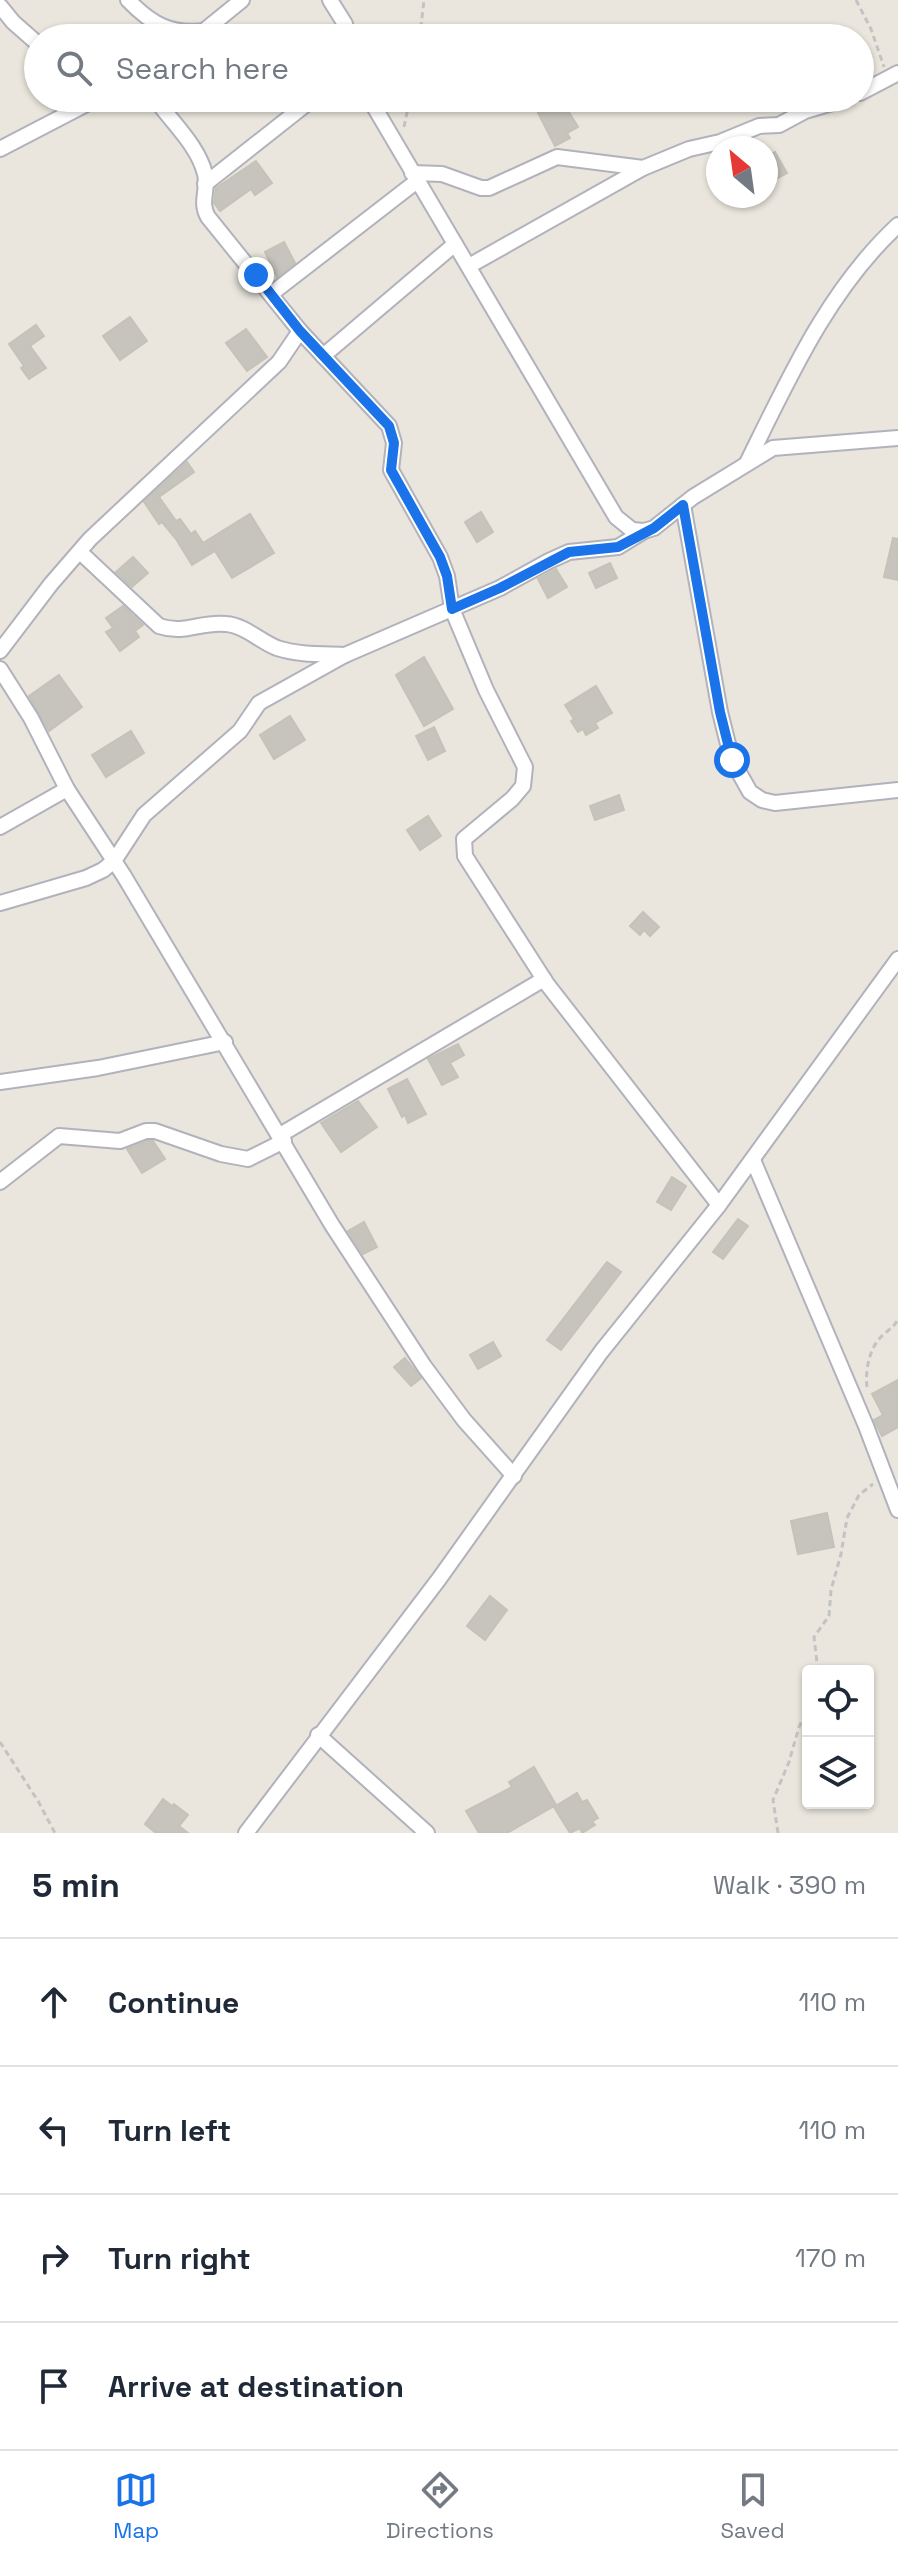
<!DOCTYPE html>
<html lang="en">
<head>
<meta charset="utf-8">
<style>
  :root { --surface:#fff; --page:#f2f2f3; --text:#1f2937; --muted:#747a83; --line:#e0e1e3; --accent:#1a73e8 }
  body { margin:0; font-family:"Space Grotesk",sans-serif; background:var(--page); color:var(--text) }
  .controls { position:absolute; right:24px; bottom:24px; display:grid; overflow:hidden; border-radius:8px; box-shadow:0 2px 6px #0004 }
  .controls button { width:72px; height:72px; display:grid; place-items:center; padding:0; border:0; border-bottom:2px solid var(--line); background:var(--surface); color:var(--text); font:40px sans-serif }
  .compass { position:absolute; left:706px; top:136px; width:72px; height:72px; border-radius:50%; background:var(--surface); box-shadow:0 2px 6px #0004; rotate:331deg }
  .stop { position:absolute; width:24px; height:24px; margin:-18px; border:6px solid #1a73e8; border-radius:50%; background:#fff }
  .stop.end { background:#1a73e8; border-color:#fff; box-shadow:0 2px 8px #0008 }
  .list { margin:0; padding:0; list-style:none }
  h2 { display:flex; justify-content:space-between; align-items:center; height:104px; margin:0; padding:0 32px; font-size:34px }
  h2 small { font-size:26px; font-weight:400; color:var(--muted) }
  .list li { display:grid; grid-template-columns:52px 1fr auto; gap:24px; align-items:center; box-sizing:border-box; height:128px; padding:0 32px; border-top:2px solid var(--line) }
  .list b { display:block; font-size:30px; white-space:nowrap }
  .list em { font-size:26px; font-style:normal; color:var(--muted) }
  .icon { flex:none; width:44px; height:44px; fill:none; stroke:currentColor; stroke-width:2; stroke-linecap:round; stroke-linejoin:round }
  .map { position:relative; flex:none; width:898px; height:1833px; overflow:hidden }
  .search { position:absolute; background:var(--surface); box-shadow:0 2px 6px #0004; left:24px; right:24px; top:24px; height:88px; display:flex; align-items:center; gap:20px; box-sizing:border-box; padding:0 28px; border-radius:44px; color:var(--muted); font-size:30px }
  .sheet { height:616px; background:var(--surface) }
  nav { display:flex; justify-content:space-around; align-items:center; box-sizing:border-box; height:112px; border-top:2px solid var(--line); background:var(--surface); font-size:22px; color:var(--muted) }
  nav a { display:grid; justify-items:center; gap:4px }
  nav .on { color:var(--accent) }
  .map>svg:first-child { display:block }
  .building { fill:#c6c4bc; stroke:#c5c2b7; stroke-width:2 }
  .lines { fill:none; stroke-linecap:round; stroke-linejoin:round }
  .minor-casing { stroke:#b1b2bc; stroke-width:18 }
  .path { stroke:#c3c3c3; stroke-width:3; stroke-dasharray:6 4; stroke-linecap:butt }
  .minor { stroke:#fff; stroke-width:14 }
  .route { stroke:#1a73e8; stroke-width:10 }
</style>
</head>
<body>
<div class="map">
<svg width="898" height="1833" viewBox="0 0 898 1833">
  <rect width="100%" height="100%" fill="#eae6dd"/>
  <g class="building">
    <path d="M552,98H560L578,127L567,133L570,138L555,146L538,113L545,109L542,103Z"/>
    <path d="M775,152L787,173L766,184V158Z"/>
    <path d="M256,161L272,183L255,195L251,189L220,211L214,203L216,188Z"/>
    <path d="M284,242L295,263L277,277L265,252Z"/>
    <path d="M130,317L147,341L120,360L103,336Z"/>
    <path d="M36,325L44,336L30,346L46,368L29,379L21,368L24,366L9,344Z"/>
    <path d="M246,329L267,357L247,371L226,343Z"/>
    <path d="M187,462L194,472L159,497L176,521L180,519L191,534L195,531L203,543L250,514L274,553L232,578L215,551L192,565L176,539L162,522L159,524L144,502Z"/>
    <path d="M481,512L493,532L477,542L465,522Z"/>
    <path d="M893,538L898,539V580L884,577Z"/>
    <path d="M133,557L148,573L132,587L116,572Z"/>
    <path d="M610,563L617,578L596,588L589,573Z"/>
    <path d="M556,569L567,587L548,598L538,579Z"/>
    <path d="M123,606L143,625L135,631L139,637L120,651L106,632L113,628L106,618Z"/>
    <path d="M424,657L453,709L424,726L396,675Z"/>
    <path d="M59,675L82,707L49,731L29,696Z"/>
    <path d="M596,686L612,713L595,723L598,728L586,735L583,729L578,732L571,721L574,719L565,705Z"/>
    <path d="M290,716L305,740L274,759L260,735Z"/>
    <path d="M434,727L445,751L428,760L416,736Z"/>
    <path d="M131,731L144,753L106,777L92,755Z"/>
    <path d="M619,795L624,810L595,820L590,806Z"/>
    <path d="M428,816L441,836L420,850L407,830Z"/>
    <path d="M643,912L659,927L650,936L644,930L640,935L630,926Z"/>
    <path d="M458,1044L464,1055L450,1063L458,1077L442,1085L428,1059Z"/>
    <path d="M407,1079L426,1114L408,1123L405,1115L402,1117L388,1089Z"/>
    <path d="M358,1101L377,1127L341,1152L321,1123Z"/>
    <path d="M148,1141H153L165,1159L142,1173L127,1149Z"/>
    <path d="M672,1177L686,1186L671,1210L657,1202Z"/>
    <path d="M738,1219L748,1226L723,1259L713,1252Z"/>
    <path d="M364,1222L377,1247L363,1254L348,1231Z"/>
    <path d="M607,1262L621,1272L561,1350L547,1340Z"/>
    <path d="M493,1342L501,1356L478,1369L470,1355Z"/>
    <path d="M405,1358L421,1378L411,1386L394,1367Z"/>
    <path d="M898,1380V1427L882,1436L874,1420L883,1415L872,1394Z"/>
    <path d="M827,1513L834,1547L798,1554L791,1521Z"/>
    <path d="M490,1596L507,1610L485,1640L467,1626Z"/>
    <path d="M534,1767L556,1805L507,1833H479L466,1811L512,1787L509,1782Z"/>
    <path d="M577,1793L582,1802L587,1800L598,1818L592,1821L595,1825L582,1833L580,1828L570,1833L554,1807Z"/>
    <path d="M163,1799L172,1806L174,1804L188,1815L179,1826L188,1833H156L145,1824Z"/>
  </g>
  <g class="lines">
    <defs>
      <g id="minor">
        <path d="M128,0C152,25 171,35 205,31"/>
        <path d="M330,0L345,24L347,38"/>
        <path d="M0,6L13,22L38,44"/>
        <path d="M199,35L242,0"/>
        <path d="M860,93L898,73"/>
        <path d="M155,98C171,122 198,145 205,174C209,189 199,202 208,217L300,331L389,426L394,443L391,470L440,557L447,576L452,609L486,690L525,767L523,786L512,799L464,839L465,856L547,984L719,1205"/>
        <path d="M369,98L616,517L632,530L644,531L654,528L693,497L773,448L898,438"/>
        <path d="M0,149L98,98"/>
        <path d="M412,173L442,174L481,188H489L557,157L643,168"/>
        <path d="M205,184L314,98"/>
        <path d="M469,266L643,168L689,149L720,142L759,126L779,125L805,111L849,98"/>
        <path d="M271,294L417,181"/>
        <path d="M323,356L455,244"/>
        <path d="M747,463C789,378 828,290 898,225"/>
        <path d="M683,505L720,712L732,760L750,792L762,800L775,803L898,790"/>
        <path d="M80,552L159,626C186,635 200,621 226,624C244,625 261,642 277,648C298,655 323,654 345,655"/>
        <path d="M0,651L51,584L90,539L279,362L300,331"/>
        <path d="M0,669L31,718L67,789L124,876L332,1225L424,1366L464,1420L514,1476"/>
        <path d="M0,827L67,789"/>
        <path d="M0,903L86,878L103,870L114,861L144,815L240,731L259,703L345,655L500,588L549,561L569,552L618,547L644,531"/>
        <path d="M0,1082L98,1068L225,1042"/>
        <path d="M280,1135L544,979"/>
        <path d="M753,1160L866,1426L898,1510"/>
        <path d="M0,1182L59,1136L120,1141L146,1131H155L221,1154L248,1159L284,1141"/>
        <path d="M318,1735L427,1833"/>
        <path d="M246,1833L439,1579L601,1352L719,1205L898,959"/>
      </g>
    </defs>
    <use href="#minor" class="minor-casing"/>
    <g class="path">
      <path d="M856,0L871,29L884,67"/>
      <path d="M423,38L421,26L424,0"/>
      <path d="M404,127L410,98"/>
      <path d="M867,1387C865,1371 869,1350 880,1338C886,1331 894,1328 898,1319"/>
      <path d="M818,1671L814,1637L829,1616L831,1590L841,1554L847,1518L859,1495L873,1484"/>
      <path d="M0,1742L38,1801L55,1833"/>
      <path d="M778,1833L773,1800L789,1762L799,1727L808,1709"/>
    </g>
    <use href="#minor" class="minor"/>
  </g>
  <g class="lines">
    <path class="route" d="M256,275L300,331L389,426L394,443L391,470L440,557L447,576L452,609L500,588L569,552L618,547L654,528L683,505L720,712L732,760"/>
  </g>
</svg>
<div class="controls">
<button><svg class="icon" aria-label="locate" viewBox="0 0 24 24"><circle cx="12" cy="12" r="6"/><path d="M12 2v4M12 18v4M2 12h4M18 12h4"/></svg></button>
<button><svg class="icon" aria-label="layers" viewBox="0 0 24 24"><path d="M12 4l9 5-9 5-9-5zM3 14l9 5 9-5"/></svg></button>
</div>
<svg class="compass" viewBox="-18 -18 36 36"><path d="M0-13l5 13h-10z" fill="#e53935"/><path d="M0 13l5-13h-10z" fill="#747a83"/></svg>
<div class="stop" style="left:732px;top:760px"></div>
<div class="stop end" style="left:256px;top:275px"></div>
<div class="search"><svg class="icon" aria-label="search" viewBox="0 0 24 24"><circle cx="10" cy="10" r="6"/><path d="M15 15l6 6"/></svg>Search here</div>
</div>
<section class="sheet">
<h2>5 min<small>Walk · 390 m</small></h2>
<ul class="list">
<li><svg class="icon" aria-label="ahead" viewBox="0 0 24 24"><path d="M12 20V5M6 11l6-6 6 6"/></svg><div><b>Continue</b></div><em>110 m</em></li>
<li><svg class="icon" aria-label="left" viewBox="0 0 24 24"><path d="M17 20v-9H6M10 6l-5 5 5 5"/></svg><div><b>Turn left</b></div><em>110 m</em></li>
<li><svg class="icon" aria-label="right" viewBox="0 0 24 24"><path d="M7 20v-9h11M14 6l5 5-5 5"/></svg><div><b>Turn right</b></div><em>170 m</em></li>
<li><svg class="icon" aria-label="arrive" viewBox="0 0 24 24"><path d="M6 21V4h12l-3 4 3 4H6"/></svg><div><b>Arrive at destination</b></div></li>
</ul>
</section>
<nav>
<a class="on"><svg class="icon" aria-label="map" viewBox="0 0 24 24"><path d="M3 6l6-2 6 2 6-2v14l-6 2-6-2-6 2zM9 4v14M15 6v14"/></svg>Map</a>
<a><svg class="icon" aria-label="directions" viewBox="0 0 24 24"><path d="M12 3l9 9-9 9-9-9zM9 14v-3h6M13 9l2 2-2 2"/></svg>Directions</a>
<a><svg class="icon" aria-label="saved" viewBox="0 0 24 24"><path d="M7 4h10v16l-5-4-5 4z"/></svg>Saved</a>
</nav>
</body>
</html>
